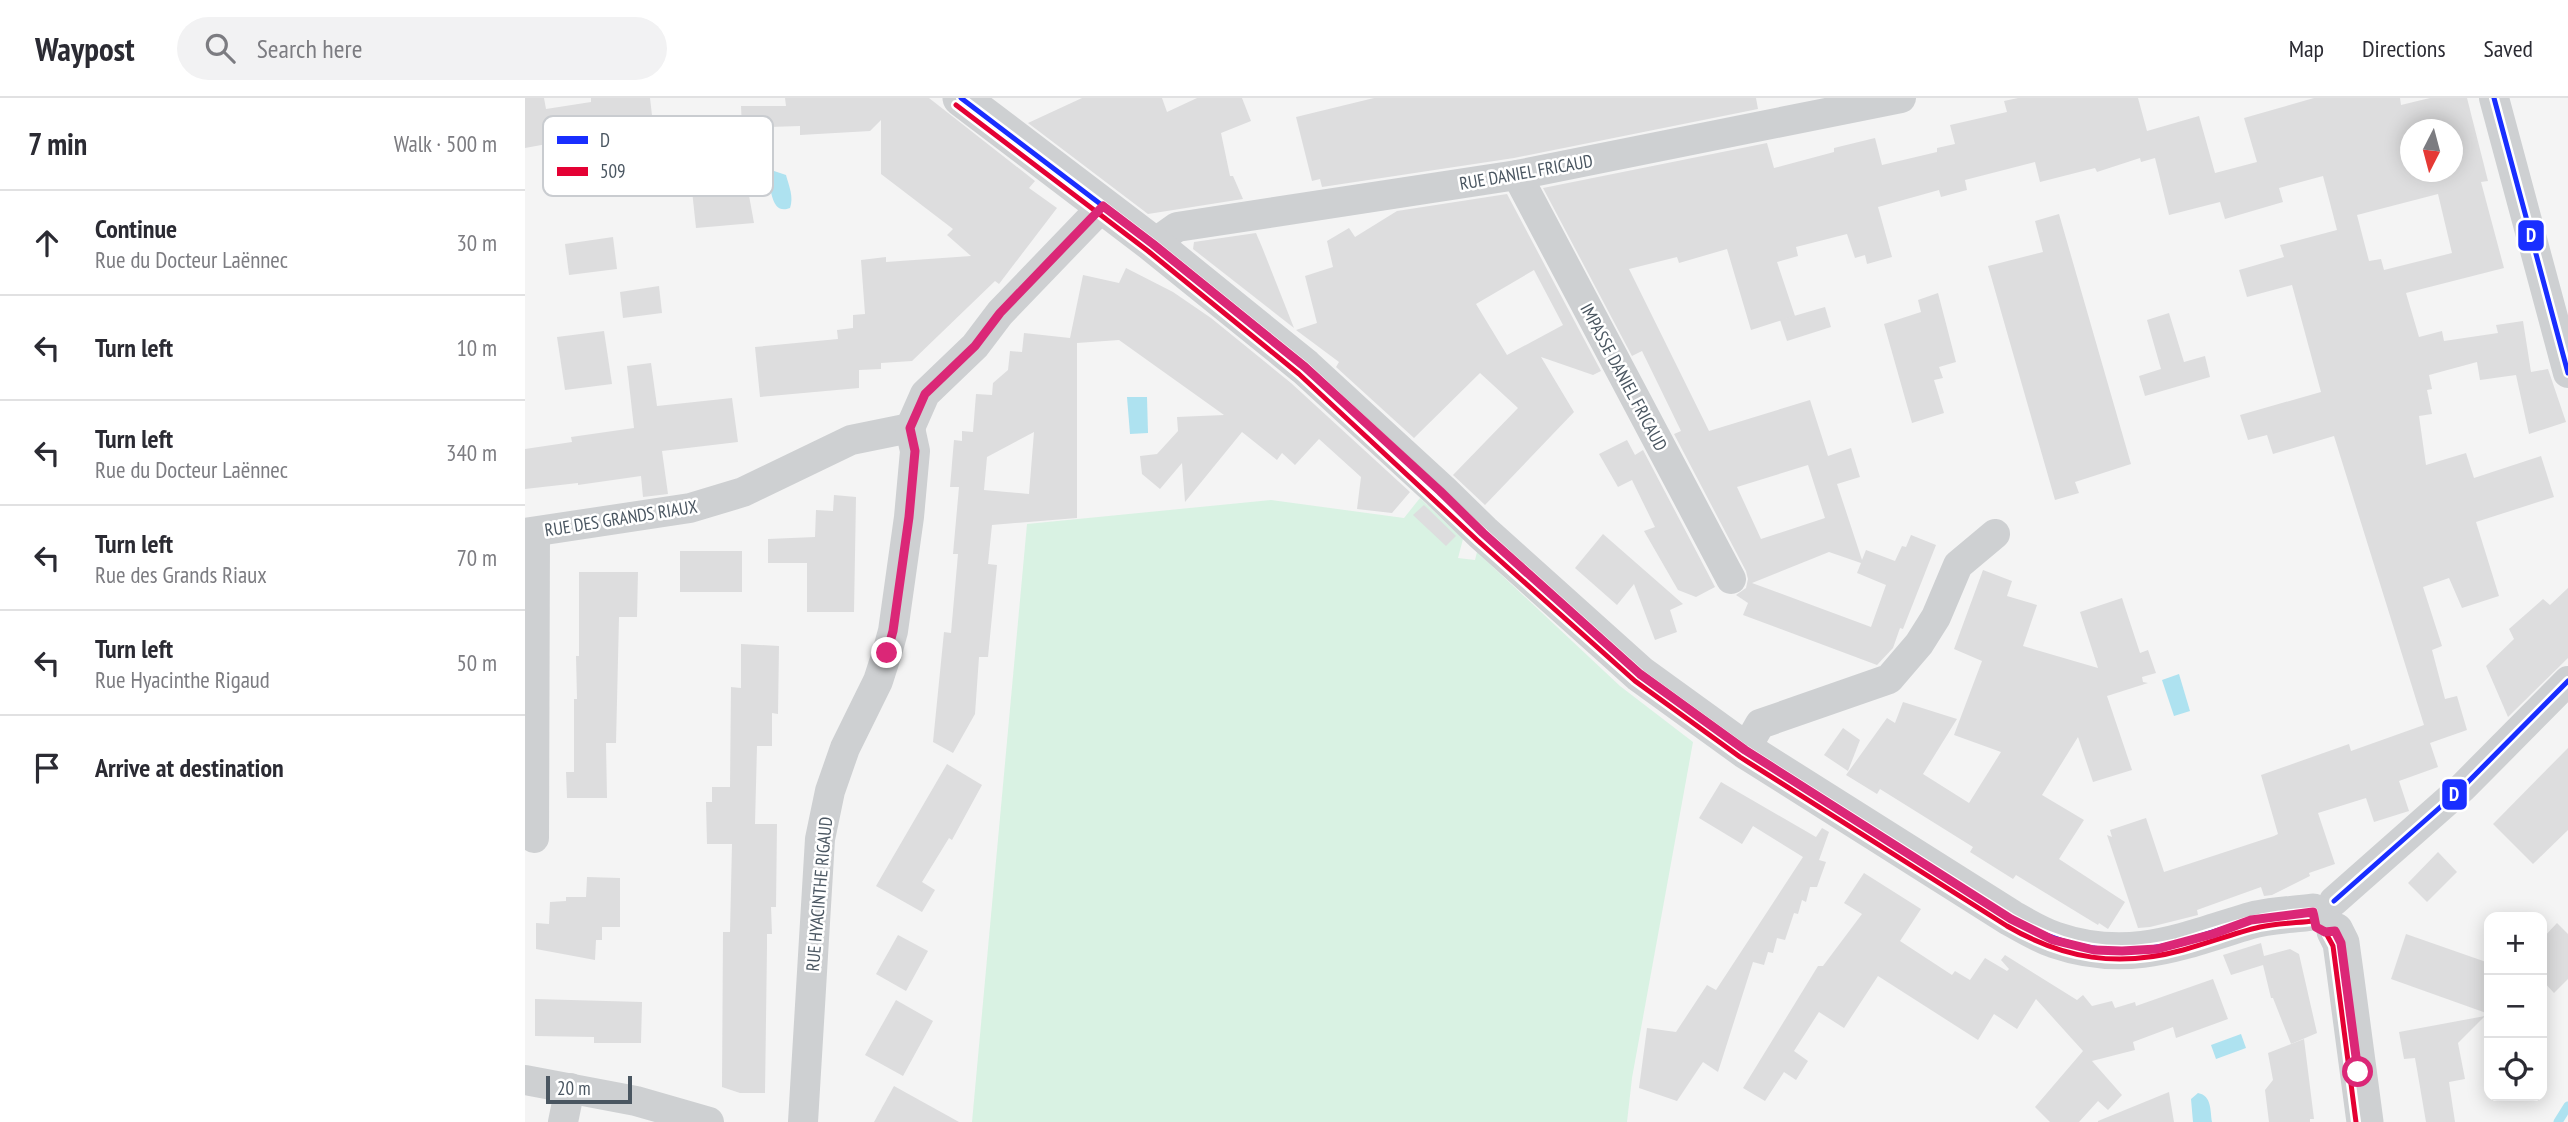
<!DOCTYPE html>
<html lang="en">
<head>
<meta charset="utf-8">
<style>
  :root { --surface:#fff; --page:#f2f2f3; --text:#2b2b33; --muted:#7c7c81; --line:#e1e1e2 }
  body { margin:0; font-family:"PT Sans Narrow",sans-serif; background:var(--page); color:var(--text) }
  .controls { position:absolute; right:21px; bottom:21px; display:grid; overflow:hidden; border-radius:14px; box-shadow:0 4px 18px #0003 }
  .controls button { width:63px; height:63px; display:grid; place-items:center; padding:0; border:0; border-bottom:2px solid var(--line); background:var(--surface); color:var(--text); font:35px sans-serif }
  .compass { position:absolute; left:1875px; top:21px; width:63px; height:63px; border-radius:50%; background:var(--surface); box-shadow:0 4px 18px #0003; rotate:186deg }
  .scale { position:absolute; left:21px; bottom:18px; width:86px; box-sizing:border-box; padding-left:7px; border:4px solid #4a5661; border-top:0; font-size:19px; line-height:24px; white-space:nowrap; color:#4a5661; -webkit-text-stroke:5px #fff; paint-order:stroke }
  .stop { position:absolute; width:21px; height:21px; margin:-16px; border:5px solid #db2777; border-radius:50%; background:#fff }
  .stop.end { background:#db2777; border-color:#fff; box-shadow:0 2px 7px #0008 }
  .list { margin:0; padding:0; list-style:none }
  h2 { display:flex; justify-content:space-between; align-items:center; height:91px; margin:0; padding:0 28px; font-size:30px }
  h2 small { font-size:23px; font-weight:400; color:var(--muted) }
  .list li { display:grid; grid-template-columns:46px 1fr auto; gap:21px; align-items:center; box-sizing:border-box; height:105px; padding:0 28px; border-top:2px solid var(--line) }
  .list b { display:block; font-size:26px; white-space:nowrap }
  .list p { margin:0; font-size:23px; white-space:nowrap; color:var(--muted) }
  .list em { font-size:23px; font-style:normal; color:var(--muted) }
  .icon { flex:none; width:38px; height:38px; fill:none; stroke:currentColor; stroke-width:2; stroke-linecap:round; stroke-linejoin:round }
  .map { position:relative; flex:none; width:2043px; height:1024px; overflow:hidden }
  header { display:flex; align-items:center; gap:42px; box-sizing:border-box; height:98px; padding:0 35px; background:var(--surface); border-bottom:2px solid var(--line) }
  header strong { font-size:33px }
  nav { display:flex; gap:38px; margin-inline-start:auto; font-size:24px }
  .search { width:490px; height:63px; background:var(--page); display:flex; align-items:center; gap:18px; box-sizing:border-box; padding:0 24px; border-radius:38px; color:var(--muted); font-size:26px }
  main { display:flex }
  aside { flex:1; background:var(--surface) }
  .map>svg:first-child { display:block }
  .green { fill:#d9f2e3 }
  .water { fill:#aee2f0 }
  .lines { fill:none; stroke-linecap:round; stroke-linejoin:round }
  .stream { stroke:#aee2f0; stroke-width:9 }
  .building { fill:#ddddde; fill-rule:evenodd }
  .minor { stroke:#ced0d2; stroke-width:30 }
  .tertiary { stroke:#ced0d2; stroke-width:37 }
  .bus-1-casing { stroke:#fff; stroke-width:10 }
  .bus-2-casing { stroke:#fff; stroke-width:10 }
  .bus-1 { stroke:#192eff; stroke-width:5 }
  .bus-2 { stroke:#e40134; stroke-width:5 }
  .route { stroke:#db2777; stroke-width:9 }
  .labels { text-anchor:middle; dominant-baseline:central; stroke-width:5; stroke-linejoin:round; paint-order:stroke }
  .street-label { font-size:18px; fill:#4a5661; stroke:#fff }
  .key { fill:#fff; stroke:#c9ccd0; stroke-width:2 }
  .key-label { font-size:19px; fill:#4a5661 }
  .line-badge { stroke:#fff; stroke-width:2.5 }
  .badge-label { font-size:19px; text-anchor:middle; font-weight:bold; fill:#fff }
</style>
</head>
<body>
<header>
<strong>Waypost</strong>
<div class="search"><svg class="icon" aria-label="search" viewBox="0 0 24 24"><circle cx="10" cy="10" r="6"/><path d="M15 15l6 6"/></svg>Search here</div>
<nav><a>Map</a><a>Directions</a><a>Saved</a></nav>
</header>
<main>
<aside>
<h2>7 min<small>Walk · 500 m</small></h2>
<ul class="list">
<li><svg class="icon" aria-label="ahead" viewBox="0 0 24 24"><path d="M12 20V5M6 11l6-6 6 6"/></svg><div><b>Continue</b><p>Rue du Docteur Laënnec</p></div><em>30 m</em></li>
<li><svg class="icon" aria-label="left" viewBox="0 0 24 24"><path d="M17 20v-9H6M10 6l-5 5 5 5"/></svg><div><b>Turn left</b></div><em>10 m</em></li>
<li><svg class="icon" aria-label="left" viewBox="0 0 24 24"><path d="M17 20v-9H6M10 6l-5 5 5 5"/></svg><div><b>Turn left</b><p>Rue du Docteur Laënnec</p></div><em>340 m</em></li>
<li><svg class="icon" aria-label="left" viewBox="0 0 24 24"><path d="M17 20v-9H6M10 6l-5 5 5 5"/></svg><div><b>Turn left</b><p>Rue des Grands Riaux</p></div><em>70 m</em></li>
<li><svg class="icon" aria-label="left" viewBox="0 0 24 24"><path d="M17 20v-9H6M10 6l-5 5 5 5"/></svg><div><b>Turn left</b><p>Rue Hyacinthe Rigaud</p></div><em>50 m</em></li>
<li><svg class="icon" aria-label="arrive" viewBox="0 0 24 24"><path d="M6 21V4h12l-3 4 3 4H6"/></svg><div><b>Arrive at destination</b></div></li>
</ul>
</aside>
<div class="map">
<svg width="2043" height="1024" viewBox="0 0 2043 1024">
  <rect width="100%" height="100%" fill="#f4f4f4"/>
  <path class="green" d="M895,400L938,441L933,460L950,462L952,454L1095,588L1168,644L1107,980L1102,1024H447L502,426L746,402L879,420Z"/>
  <g class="water">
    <path d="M249,73L261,77C264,88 269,99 265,110C247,117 247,94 243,82Z"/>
    <path d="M602,299H622L623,335L605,336Z"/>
    <path d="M1654,576L1665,613L1649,618L1637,582Z"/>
    <path d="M1716,936L1721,950L1691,961L1686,947Z"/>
    <path d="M1673,995C1687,998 1685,1012 1687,1024H1668L1666,1001Z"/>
  </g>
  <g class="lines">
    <path class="stream" d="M2033,1024L2043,1008"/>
  </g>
  <g class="building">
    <path d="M0,0H19L21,11L66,4V0H125L131,52L73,59L71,37L0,50Z"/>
    <path d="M260,0H404L510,83L504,90L532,110L474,186L470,183L387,263L356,265V271L334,272V290L235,299L230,249L313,241L312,232L328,230V217L340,216L336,162L361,159V164L446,158L422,137L428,131L356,76V22L345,33L275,37V28L217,30L216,8H261Z"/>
    <path d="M557,0H637L642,14L672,0H717L726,23L696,35L705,78H708L718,101L623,116L503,25Z"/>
    <path d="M849,0H1231L1233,11L989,60L797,89L795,81L787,83L771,19Z"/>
    <path d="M1493,0H1613L1622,33L1674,18L1690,75L1732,64L1719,20L1789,0H1875L1876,7L1905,0H1942L1963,83L1956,84L1979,170L1881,195L1894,239L1917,233L1919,243L1973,235L1971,227L1998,223L2006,274L2023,271L2041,324L2004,336L1991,277L1955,282L1952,264L1904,277L1907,291L1902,292L1907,316L1894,318L1901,367L1941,355L1949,380L2016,358L2029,399L1951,424L1974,498L1937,510L1924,480L1898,489L1917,548L1907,552L1920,601L1932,598L1942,632L1905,645L1913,669L1874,683L1884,713L1849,724L1841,700L1793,715L1810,766L1784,775L1785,778L1747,797L1739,798L1736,789L1672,812L1673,817L1625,829L1613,830L1582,737L1587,739L1585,732L1621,720L1639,774L1749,738L1753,736L1736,677L1824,646L1826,653L1899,627L1809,338L1748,356L1742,337L1723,342L1715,317L1796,294L1767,187L1722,199L1714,172L1759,159L1755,147L1812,132L1798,78L1754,90L1758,104L1700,121L1695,104L1644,117L1630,60L1616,64L1615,60L1572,74L1570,70L1515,84L1510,64L1440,82L1442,92L1416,99L1414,92L1353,109L1367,159L1342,166L1340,157L1330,160L1322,136L1271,149L1273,158L1252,164L1270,218L1226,232L1202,151L1154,165L1152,159L1104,171L1184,333L1285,302L1303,358L1326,350L1335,379L1312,386L1337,462L1341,452L1370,463L1377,448L1381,449L1386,437L1411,447L1378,531L1375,530L1368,550L1352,567L1218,517L1223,505L1211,497L1221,490L1223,481L1221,473L1149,336L1156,333L1117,253L1107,258L1018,90L1242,45L1249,70L1309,54V50L1350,40L1357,67L1412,54V50L1430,46L1425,27L1482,14L1479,3ZM1886,32H1928V74H1886ZM1913,96L1927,155L1859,172L1856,161L1844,163L1832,117ZM1283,367L1300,420L1236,441L1212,389ZM1304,454L1336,465L1332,475L1361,487L1346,529L1227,485Z"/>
    <path d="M201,80L223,92L229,125L171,130L166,83Z"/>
    <path d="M982,96L1076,273L1068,277L1016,259L1049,314L960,407L928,377L993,310L955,275L889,340L811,269L814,264L771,232L792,225L780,178L808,169L802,143L824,130L830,139L872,113ZM1009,172L1038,227L982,257L951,206Z"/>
    <path d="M1534,116L1606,366L1550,384L1554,395L1530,402L1463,168L1518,154L1510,123Z"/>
    <path d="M731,135L737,149L769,230L668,151L669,144Z"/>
    <path d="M88,139L92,171L44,177L40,146Z"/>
    <path d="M601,170L648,194L686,220L766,285L885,394L867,415L832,411L836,379L794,341L770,367L757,355L752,362L717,334L660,404L657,365L635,391L617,376L615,358L632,356L653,333L652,319L699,317L594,242L552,245V420L467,427L463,466L472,467L463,559H454L450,616L428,655L408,644L419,534L426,535L433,456H428L434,389H425L429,342L437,343V333L448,334L451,296L467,297L468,285L483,272L485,253L497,254L499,235L545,240L558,177L594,185ZM509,334L504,396L459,392L462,359Z"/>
    <path d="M134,188L137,215L98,220L95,194Z"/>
    <path d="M1413,195L1431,264L1414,269L1418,280L1409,282L1419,315L1387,325L1359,226L1396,214L1393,202Z"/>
    <path d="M1300,209L1306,229L1262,243L1255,222Z"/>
    <path d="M1644,215L1659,264L1680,258L1685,279L1620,298L1614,278L1636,271L1622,222Z"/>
    <path d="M79,233L87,286L40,292L32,239Z"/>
    <path d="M126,265L132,308L207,300L213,344L137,353L143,396L118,399L116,378L53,387V385L0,391V351L47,344L46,339L109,330L102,268Z"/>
    <path d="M1102,342L1110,357L1118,352L1190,489L1171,499L1153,492L1119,433L1130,429L1107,382L1093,389L1074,356Z"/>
    <path d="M309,397L331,399L329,514H282V465H243V441L290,439L291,412L308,413Z"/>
    <path d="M899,407L931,438L921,448L888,417Z"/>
    <path d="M1078,436L1158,506L1145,512L1152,534L1130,542L1109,486L1092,507L1050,470Z"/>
    <rect x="155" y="453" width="62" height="41"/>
    <path d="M1458,472L1487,483L1482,498L1512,507L1498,548L1573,570L1555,514L1597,500L1615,555L1623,552L1631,575L1617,579L1618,584L1623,585L1582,598L1607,672L1568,684L1553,639L1517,697L1559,722L1534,761L1600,804L1583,831L1574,825L1573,827L1491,777L1488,781L1445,754L1448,749L1355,691L1352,696L1321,677L1362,620L1370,625L1378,604L1432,621L1398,676L1444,705L1476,654L1429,637L1457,563L1429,551Z"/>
    <path d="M54,474H113L112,519H94L91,645H81L82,700H42L41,674H49V601H52L51,558H54Z"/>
    <path d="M2043,490V560L1983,619L1961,568L1989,541L1984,531L2018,501L2025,507Z"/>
    <path d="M216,546L254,548L253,616L247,615V648H232L230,726H252L251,809H246L247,836H242V849L240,995H215L197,989L198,834H205L207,746H182L181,704H187V689H205L206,589L216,590Z"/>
    <path d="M1318,630L1335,642L1323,673L1299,657Z"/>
    <path d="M2043,650V732L2008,766L1968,726Z"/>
    <path d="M422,666L457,687L427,742L424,740L397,784L410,792L397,814L351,788Z"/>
    <path d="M1196,684L1291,739L1297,730L1304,734L1294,762L1301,764L1292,789H1285L1281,804L1277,802L1273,816L1269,815L1260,842L1252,840L1248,855L1243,854L1239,867L1228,864L1193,974L1178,964L1152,1003L1114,990L1122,930L1151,934L1182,887L1191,892L1278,759L1228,728L1217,746L1174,720Z"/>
    <path d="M1913,754L1932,774L1902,804L1883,785Z"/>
    <path d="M1339,775L1396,811L1375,843L1427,877L1430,873L1445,882L1460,860L1482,873L1484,871L1476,862L1480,857L1552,902L1558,897L1567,908L1587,903L1590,910L1610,904L1611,908L1688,881L1703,921L1651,940L1648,929L1608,944L1610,952L1567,963L1597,997L1583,1012L1573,1003L1554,1024H1525L1510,1009L1558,953L1511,901L1492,931L1469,916L1453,942L1353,878L1319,930L1294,914L1269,953L1283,963L1271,982L1259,974L1240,1003L1218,990L1293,868H1298L1337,816L1319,805Z"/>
    <path d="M62,779L95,780V829H77V842H71L70,862L11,851V825L24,826L25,804L41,803V799H61Z"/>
    <path d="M2032,825L2043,836V881L2029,895L2017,882V841Z"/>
    <path d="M1881,836L1964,865V916L1866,881Z"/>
    <path d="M373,837L403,853L381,893L351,876Z"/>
    <path d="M1736,845L1739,858L1765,851L1774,856L1792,935L1766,946L1748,900H1746L1738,867L1706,877L1698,857Z"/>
    <path d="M10,901L117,904L116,945H69V939L10,938Z"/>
    <path d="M371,902L408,923L378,978L340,957Z"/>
    <path d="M1960,918L1933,945L1940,981L1924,984L1930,1024H1901L1890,960L1879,961L1874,934Z"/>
    <path d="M1779,941L1789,1021H1785V1024H1744L1740,992L1748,982L1743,955Z"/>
    <path d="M369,988L434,1024H349Z"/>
    <path d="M1644,994L1649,1024H1573V1023Z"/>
  </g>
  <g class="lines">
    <g class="minor">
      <path d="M1969,0L2043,275"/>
      <path d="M992,77L1206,481"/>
      <path d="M628,146L652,129L992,77L1376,0"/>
      <path d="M385,330L400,296L450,248L475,215L578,108"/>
      <path d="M0,435L165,410L218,394L326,342L385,330"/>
      <path d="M1220,652L1235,626L1364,581L1394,546L1411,519L1433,467L1470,436"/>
      <path d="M9,740L10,434"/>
      <path d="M1809,803L1938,689L2043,583"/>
      <path d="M0,982L111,1003L184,1024"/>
      <path d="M38,1024L45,990"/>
      <path d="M278,1024L295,741L305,693L320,650L353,583L362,555L368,533L384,419L390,353L385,330"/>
    </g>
    <g class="tertiary">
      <path d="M436,0L628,146L780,269L915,393L958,435L1115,576L1220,652L1486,820C1500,828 1515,837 1530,842C1603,867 1655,844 1724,823C1744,817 1767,817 1788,814"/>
      <path d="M1810,833L1816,845L1820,874L1840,1024"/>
    </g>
    <defs>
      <g id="bus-1">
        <path d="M436,0L628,146L780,269L958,435L1115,576L1220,652L1486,820C1541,851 1590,860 1652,845C1678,838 1703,828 1729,822C1748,817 1768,816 1788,814"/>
        <path d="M1969,0L2043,275"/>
        <path d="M1809,803L1938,689L2043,583"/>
      </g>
      <g id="bus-2">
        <path d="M431,7L623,153L774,276L952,442L1110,583L1215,659L1482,828C1539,861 1593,870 1658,852C1684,845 1709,835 1735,829C1753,825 1771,825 1789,823"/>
        <path d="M1802,837L1808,848L1831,1024"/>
      </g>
    </defs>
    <use href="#bus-1" class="bus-1-casing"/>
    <use href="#bus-2" class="bus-2-casing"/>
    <use href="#bus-1" class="bus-1"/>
    <use href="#bus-2" class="bus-2"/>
  </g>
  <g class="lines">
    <path class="route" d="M362,555L368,533L384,419L390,353L385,330L400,296L450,248L475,215L578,108L628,146L780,269L915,393L958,435L1115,576L1220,652L1486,821L1528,842L1569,852L1597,853L1632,851L1688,836L1726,822L1788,814L1791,829L1800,834L1810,833L1816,845L1833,974"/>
  </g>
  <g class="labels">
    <g class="street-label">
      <text transform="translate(1001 74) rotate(-10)">RUE DANIEL FRICAUD</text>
      <text transform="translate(1099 279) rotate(62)">IMPASSE DANIEL FRICAUD</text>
      <text transform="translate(96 420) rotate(-9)">RUE DES GRANDS RIAUX</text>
      <text transform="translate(294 796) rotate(-85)">RUE HYACINTHE RIGAUD</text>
    </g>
  </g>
  <rect x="18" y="18" width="230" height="80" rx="10" class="key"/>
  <rect x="32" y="38" width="31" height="8" fill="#192eff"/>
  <rect x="32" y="69" width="31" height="9" fill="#e40134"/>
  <g class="key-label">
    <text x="75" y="49">D</text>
    <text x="75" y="80">509</text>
  </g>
  <g class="line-badge">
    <rect x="1992" y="121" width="28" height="33" rx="7" fill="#192eff"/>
    <rect x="1916" y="680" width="27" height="33" rx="7" fill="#192eff"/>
  </g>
  <g class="badge-label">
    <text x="2006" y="144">D</text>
    <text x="1929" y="703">D</text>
  </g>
</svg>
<div class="controls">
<button>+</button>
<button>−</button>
<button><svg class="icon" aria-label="locate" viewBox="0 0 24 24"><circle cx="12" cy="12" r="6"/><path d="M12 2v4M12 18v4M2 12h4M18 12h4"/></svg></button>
</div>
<svg class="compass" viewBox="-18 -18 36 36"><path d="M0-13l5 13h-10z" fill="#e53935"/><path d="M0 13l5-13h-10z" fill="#7c7c81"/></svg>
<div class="scale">20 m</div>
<div class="stop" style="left:1833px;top:974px"></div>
<div class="stop end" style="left:362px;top:555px"></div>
</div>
</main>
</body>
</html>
